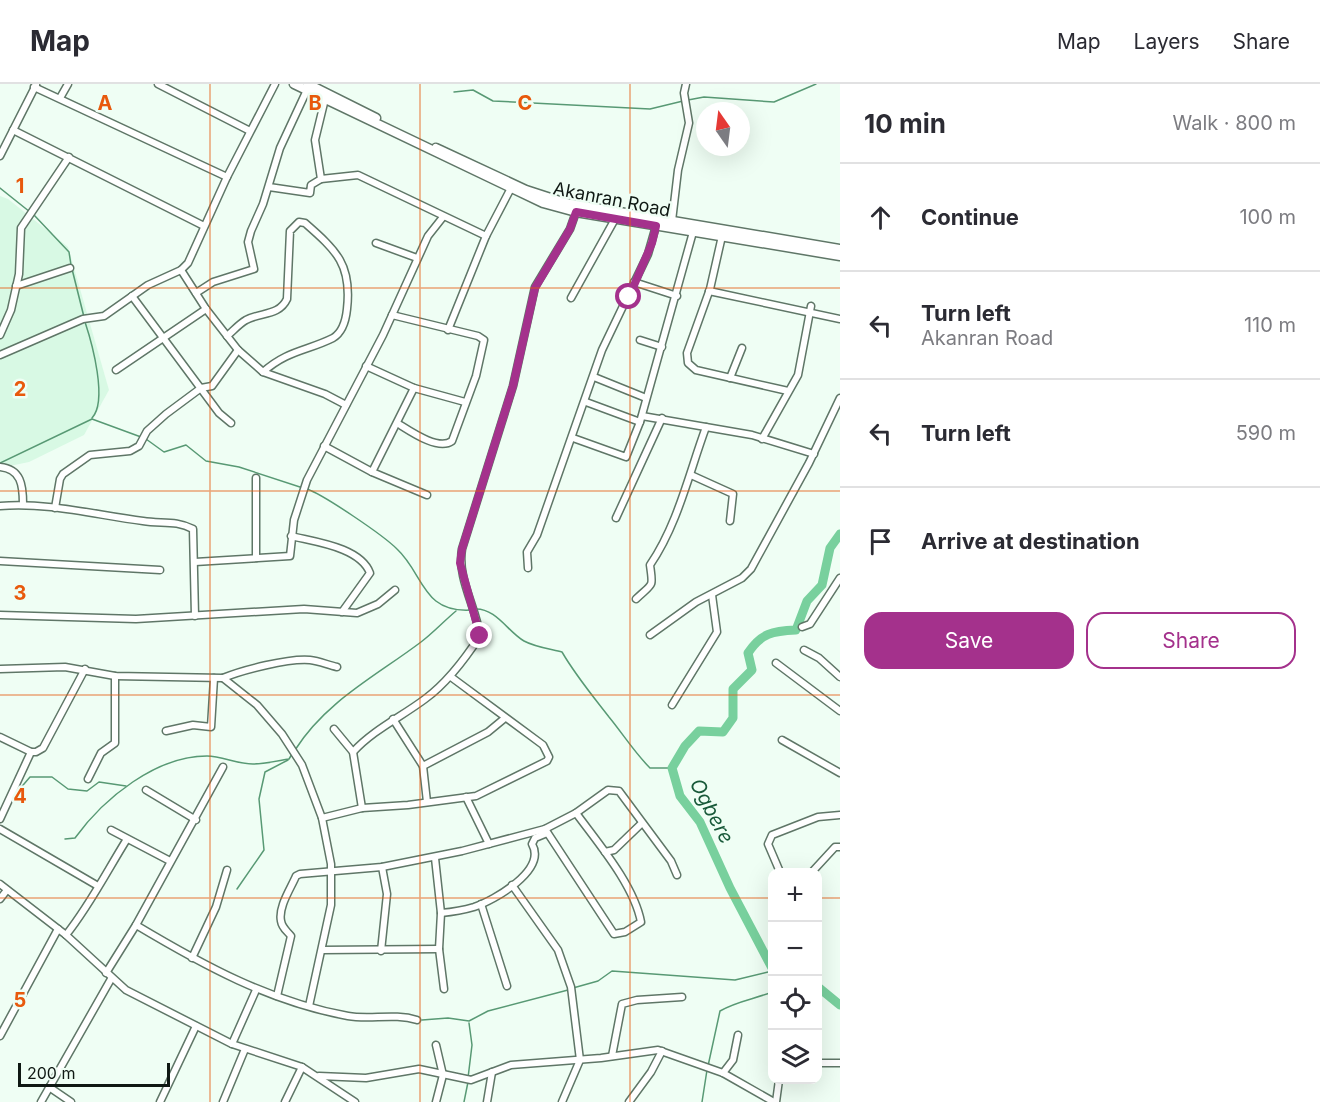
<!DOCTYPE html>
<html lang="en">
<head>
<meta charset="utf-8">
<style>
  :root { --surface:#fff; --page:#f2f2f3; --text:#2b2b33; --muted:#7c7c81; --line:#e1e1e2; --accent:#a4318c }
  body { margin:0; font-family:Inter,sans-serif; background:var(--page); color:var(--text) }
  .controls { position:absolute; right:18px; bottom:18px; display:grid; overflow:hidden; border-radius:12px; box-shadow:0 6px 24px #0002 }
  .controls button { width:54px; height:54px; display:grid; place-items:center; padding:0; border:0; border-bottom:2px solid var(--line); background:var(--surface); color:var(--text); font:30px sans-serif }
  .compass { position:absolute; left:696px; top:18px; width:54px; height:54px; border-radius:50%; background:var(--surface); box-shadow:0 6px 24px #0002; rotate:346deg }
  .scale { position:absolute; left:18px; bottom:15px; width:152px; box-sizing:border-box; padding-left:6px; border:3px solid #0f1813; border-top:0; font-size:16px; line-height:21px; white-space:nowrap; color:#0f1813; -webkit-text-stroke:4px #effef4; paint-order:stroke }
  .stop { position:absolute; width:18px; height:18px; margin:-14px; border:4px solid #a4318c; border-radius:50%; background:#fff }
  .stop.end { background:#a4318c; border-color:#fff; box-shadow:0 2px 6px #0008 }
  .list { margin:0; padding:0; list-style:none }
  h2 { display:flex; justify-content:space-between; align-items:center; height:78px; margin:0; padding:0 24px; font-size:26px }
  h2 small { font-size:20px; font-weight:400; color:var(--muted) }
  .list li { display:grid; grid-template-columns:39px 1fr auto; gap:18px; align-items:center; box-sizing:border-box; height:108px; padding:0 24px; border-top:2px solid var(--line) }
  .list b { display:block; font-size:22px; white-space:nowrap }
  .list p { margin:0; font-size:20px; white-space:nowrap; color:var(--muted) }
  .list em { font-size:20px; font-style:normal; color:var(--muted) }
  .actions { display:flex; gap:12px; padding:18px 24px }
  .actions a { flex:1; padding:14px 0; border:2px solid var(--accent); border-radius:18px; text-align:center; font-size:21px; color:var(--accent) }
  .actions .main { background:var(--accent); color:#fff }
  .icon { flex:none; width:33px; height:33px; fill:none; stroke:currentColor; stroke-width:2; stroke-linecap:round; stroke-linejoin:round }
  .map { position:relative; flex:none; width:840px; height:1018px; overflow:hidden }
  header { display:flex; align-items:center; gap:36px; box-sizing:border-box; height:84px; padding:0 30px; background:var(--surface); border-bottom:2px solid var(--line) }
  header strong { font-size:28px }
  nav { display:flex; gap:33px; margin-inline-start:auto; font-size:21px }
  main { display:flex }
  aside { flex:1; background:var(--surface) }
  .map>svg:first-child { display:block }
  .built { fill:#d8f9e4 }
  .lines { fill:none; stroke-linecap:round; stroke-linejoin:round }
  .stream { stroke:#589974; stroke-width:1.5 }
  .river { stroke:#78d09d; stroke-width:9 }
  .street-casing { stroke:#5f7667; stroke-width:9 }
  .secondary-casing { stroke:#5f7667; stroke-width:11 }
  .street { stroke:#fff; stroke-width:6 }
  .secondary { stroke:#fff; stroke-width:8 }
  .route { stroke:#a4318c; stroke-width:8 }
  .grid { fill:none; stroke:#e8590c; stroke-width:1.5; stroke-opacity:0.55 }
  .labels { text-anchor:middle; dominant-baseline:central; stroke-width:5; stroke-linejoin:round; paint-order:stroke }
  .street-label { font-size:18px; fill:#0f1813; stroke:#effef4 }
  .water-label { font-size:20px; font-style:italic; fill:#185939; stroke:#effef4 }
  .grid-label { font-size:20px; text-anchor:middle; font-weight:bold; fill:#e8590c; stroke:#effef4; stroke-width:5; stroke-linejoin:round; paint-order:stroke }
</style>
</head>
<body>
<header>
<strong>Map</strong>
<nav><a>Map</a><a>Layers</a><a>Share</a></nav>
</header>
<main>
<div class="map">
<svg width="840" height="1018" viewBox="0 0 840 1018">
  <rect width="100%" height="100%" fill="#effef4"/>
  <path class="built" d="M0,112L8,115L68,163L109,306L84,351L29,378L0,384Z"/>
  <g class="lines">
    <g class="stream">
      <path d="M454,8L473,6L493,17L650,25L683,17"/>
      <path d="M688,16L704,13L774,18L816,0"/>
      <path d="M0,104L30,128"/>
      <path d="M34,131L69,168L71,181"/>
      <path d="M72,185L84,233"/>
      <path d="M85,238C92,259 108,317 92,334"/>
      <path d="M146,355L164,368L186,361L206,377L239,383L303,404"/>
      <path d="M0,379L92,335L141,353"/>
      <path d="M307,405C324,411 383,451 397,465C424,490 422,529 471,526"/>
      <path d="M475,525C496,524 508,548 524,557C535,563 550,565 562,568C576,592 592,611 609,633C623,650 634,668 650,684H672"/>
      <path d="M295,666C326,617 376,592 421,558C433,549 444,537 456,527"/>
      <path d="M18,707L30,693H52L68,705L87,707L99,698L126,702"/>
      <path d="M65,755L75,754C104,714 156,672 207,672C222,672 237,680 253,680C264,680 277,677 289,675L292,670"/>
      <path d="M237,805L264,766L259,715L265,688L288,676"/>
      <path d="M573,904L598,897L612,887L735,896L772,887"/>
      <path d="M422,936L448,934L469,937L488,927L568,906"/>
      <path d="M708,982L720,927C737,917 755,915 772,908"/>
      <path d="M468,994L472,961L469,939"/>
      <path d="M464,1018L468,998"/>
      <path d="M702,1018L707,986"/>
    </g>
    <g class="river">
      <path d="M772,884L730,804L700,738L680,712L672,684L685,662L699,647L723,648L733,634V605L752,586L748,569C761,549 773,547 796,546L807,517L822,501L830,464L840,450"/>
      <path d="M818,903L840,921"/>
    </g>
    <defs>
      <g id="street">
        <path d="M158,0L250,47"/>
        <path d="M34,3L227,93"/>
        <path d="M60,14L68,0"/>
        <path d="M13,46L204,142"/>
        <path d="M0,72L36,1"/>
        <path d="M321,95L358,91L486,152L510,106"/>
        <path d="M269,103L310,109L311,101L321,95L315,56L325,15"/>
        <path d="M672,137L678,86L689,39L684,9L686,0"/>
        <path d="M722,152L710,205L687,269L688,279L696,286L788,307"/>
        <path d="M376,159L417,174"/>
        <path d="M181,186L206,225L238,266L263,288L325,310L346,321"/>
        <path d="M634,198L677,212"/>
        <path d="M16,202L70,184"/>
        <path d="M709,207L840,235"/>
        <path d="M196,209L213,198L254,185L248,158L251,147L263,120L280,64L307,6"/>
        <path d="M132,212L219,329L231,339"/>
        <path d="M571,214L615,135"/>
        <path d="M392,231L478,252L484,256L476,292L452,357C438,367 410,347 397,339"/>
        <path d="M448,246L486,152"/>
        <path d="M0,251L11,226L19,190L21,144L69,73"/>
        <path d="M227,252C233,247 239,240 246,236C261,228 279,232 287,215L290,147L299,138L305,139C337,167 352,181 347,225C346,235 343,248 333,254C307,267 288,266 263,288"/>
        <path d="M640,256L662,263"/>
        <path d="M0,271L83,235L104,232L148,201L181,186L188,179L227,93L275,0"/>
        <path d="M366,282L414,304L465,318"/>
        <path d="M116,286L206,225"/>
        <path d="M594,293L646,314"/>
        <path d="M730,294L742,264"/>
        <path d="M586,318L640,338"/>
        <path d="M642,332L752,351L814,370"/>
        <path d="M573,354L626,373L640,338L693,148"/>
        <path d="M762,355L798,291L811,222"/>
        <path d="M324,362L372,388L427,411"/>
        <path d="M0,383C21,385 23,401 23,420"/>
        <path d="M372,388L414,304"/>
        <path d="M691,391L733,410L730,437"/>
        <path d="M256,394V474"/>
        <path d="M0,422C48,418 96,431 143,437C161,440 176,436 193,445L195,532"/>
        <path d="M55,424L60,395L63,390L90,371L130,367L139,362L147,347L166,330L201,304L212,302L238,266"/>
        <path d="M616,434L662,334"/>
        <path d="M291,452C315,458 360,463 370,489L342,528"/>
        <path d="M0,477L160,486"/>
        <path d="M195,478L290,472L294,436L307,396L383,251L428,152L443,133"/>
        <path d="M528,484L527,468L537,451L602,266L648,170L656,142"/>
        <path d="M636,515C654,498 653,504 650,481C678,440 689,389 706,343"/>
        <path d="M0,531L136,535L304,525L357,529L378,520L395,506"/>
        <path d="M802,543L810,540L840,494"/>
        <path d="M650,551L696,518L742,494L751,485L809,379L840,314"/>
        <path d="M804,566L819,574L840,593"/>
        <path d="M776,579L840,627"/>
        <path d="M0,585L65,583L115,592L223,594L257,621L282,650L302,681L322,734L331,780V821L309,922"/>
        <path d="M223,594C242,586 289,574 310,576C319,577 328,581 337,583"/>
        <path d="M672,621L717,548L712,511"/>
        <path d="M393,635L423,682L427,718"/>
        <path d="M334,645L353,668L362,724"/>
        <path d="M166,647L193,641L211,643L214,594"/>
        <path d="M0,653L31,668"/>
        <path d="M782,656L840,689"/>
        <path d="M353,668C373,646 401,633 425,615C447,599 465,575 480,552C476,523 457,494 462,465L513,302L535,203L570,145L576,128"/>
        <path d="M423,682L488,648L505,634"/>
        <path d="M88,695L101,669L115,659V592"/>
        <path d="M146,706L196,736"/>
        <path d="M466,713L489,760"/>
        <path d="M322,734L362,724L408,721L476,712L547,677L549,673L543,661L451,593"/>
        <path d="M0,735L31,668H36L43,664L85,585"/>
        <path d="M0,745L98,802"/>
        <path d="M545,745L614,850L625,848L641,838C634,801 598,759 576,729"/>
        <path d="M111,746L170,777"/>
        <path d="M605,768L614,766L641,740"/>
        <path d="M435,774L441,829L439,865L444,905"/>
        <path d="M780,788L768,760L772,751L818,733L840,731"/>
        <path d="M812,788L835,763H840"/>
        <path d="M0,800L66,851L126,906L232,960L302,983L355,1018"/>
        <path d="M512,801L558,866L571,903L580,976L562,1018"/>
        <path d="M0,815L7,806"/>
        <path d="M481,820L507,902"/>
        <path d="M441,829C452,828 464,826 474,823C495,816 547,786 532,760L535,754L547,749"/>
        <path d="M136,841C203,881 270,918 348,932C370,936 394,929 417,936"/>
        <path d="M66,851C90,821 107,787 127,755"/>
        <path d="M322,866L439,865"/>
        <path d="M381,867L387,810L382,783"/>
        <path d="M192,874L216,823L227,786"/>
        <path d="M106,889L136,841L223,683"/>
        <path d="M277,912L291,852C287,847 282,844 281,837C278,823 291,804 296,792L300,790L382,783L462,767L545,745L576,729L608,706L619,707L671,777L677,791"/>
        <path d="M0,952L58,845"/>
        <path d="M232,960L256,906"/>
        <path d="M612,972L622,920L637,916L682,913"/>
        <path d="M818,979H840"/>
        <path d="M723,989L733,976L738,951"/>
        <path d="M319,992L366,994L419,985L471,996L511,981L601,974L658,966L723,989L774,1018"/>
        <path d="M49,1003L71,1018"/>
        <path d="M41,1018L111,895"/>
        <path d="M160,1018L196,942"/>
        <path d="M223,1018L245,965"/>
        <path d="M285,1018L302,983"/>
        <path d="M436,1018L443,991L436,961"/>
        <path d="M487,1018L492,988"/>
        <path d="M629,1018L651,988L662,967"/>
        <path d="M776,1018L779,996"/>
      </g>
      <g id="secondary">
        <path d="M294,0L543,119L576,128L840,172"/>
        <path d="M308,0L376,34"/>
        <path d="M436,64L526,106L566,119L840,165"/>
      </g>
    </defs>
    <use href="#street" class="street-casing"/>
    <use href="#secondary" class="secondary-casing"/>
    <use href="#street" class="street"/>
    <use href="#secondary" class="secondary"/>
  </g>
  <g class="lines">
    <path class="route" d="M480,552L460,479L462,465L513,302L535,204L570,145L576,128L656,142L652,159L629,213"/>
  </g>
  <path class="grid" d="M210,0V1018M420,0V1018M630,0V1018M0,204H840M0,407H840M0,611H840M0,814H772M818,814H840"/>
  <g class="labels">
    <g class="street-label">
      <text transform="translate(612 115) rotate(11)">Akanran Road</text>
    </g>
    <g class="water-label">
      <text transform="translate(712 727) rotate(62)">Ogbere</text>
    </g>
  </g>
  <g class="grid-label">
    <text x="105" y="26">A</text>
    <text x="315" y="26">B</text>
    <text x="525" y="26">C</text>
    <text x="20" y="109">1</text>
    <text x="20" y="312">2</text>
    <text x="20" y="516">3</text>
    <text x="20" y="719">4</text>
    <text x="20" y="923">5</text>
  </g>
</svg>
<div class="controls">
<button>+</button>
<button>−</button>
<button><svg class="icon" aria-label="locate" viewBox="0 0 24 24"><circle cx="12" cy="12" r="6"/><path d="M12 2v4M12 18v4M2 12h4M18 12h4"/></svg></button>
<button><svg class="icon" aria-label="layers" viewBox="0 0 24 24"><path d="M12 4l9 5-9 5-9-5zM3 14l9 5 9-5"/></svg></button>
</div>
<svg class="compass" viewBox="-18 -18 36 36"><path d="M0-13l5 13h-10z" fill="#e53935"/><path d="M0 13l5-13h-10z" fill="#7c7c81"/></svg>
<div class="scale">200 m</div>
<div class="stop" style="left:629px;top:213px"></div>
<div class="stop end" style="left:480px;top:552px"></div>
</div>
<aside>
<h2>10 min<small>Walk · 800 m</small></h2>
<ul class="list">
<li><svg class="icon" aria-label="ahead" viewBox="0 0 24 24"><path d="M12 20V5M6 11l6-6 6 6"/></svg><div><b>Continue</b></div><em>100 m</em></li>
<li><svg class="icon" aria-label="left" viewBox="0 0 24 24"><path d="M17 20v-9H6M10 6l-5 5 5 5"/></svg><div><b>Turn left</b><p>Akanran Road</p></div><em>110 m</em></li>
<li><svg class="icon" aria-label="left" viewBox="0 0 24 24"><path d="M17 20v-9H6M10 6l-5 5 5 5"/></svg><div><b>Turn left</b></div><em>590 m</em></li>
<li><svg class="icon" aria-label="arrive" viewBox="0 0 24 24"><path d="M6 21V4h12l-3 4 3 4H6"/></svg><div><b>Arrive at destination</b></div></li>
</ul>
<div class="actions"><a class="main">Save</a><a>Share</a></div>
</aside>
</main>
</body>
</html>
